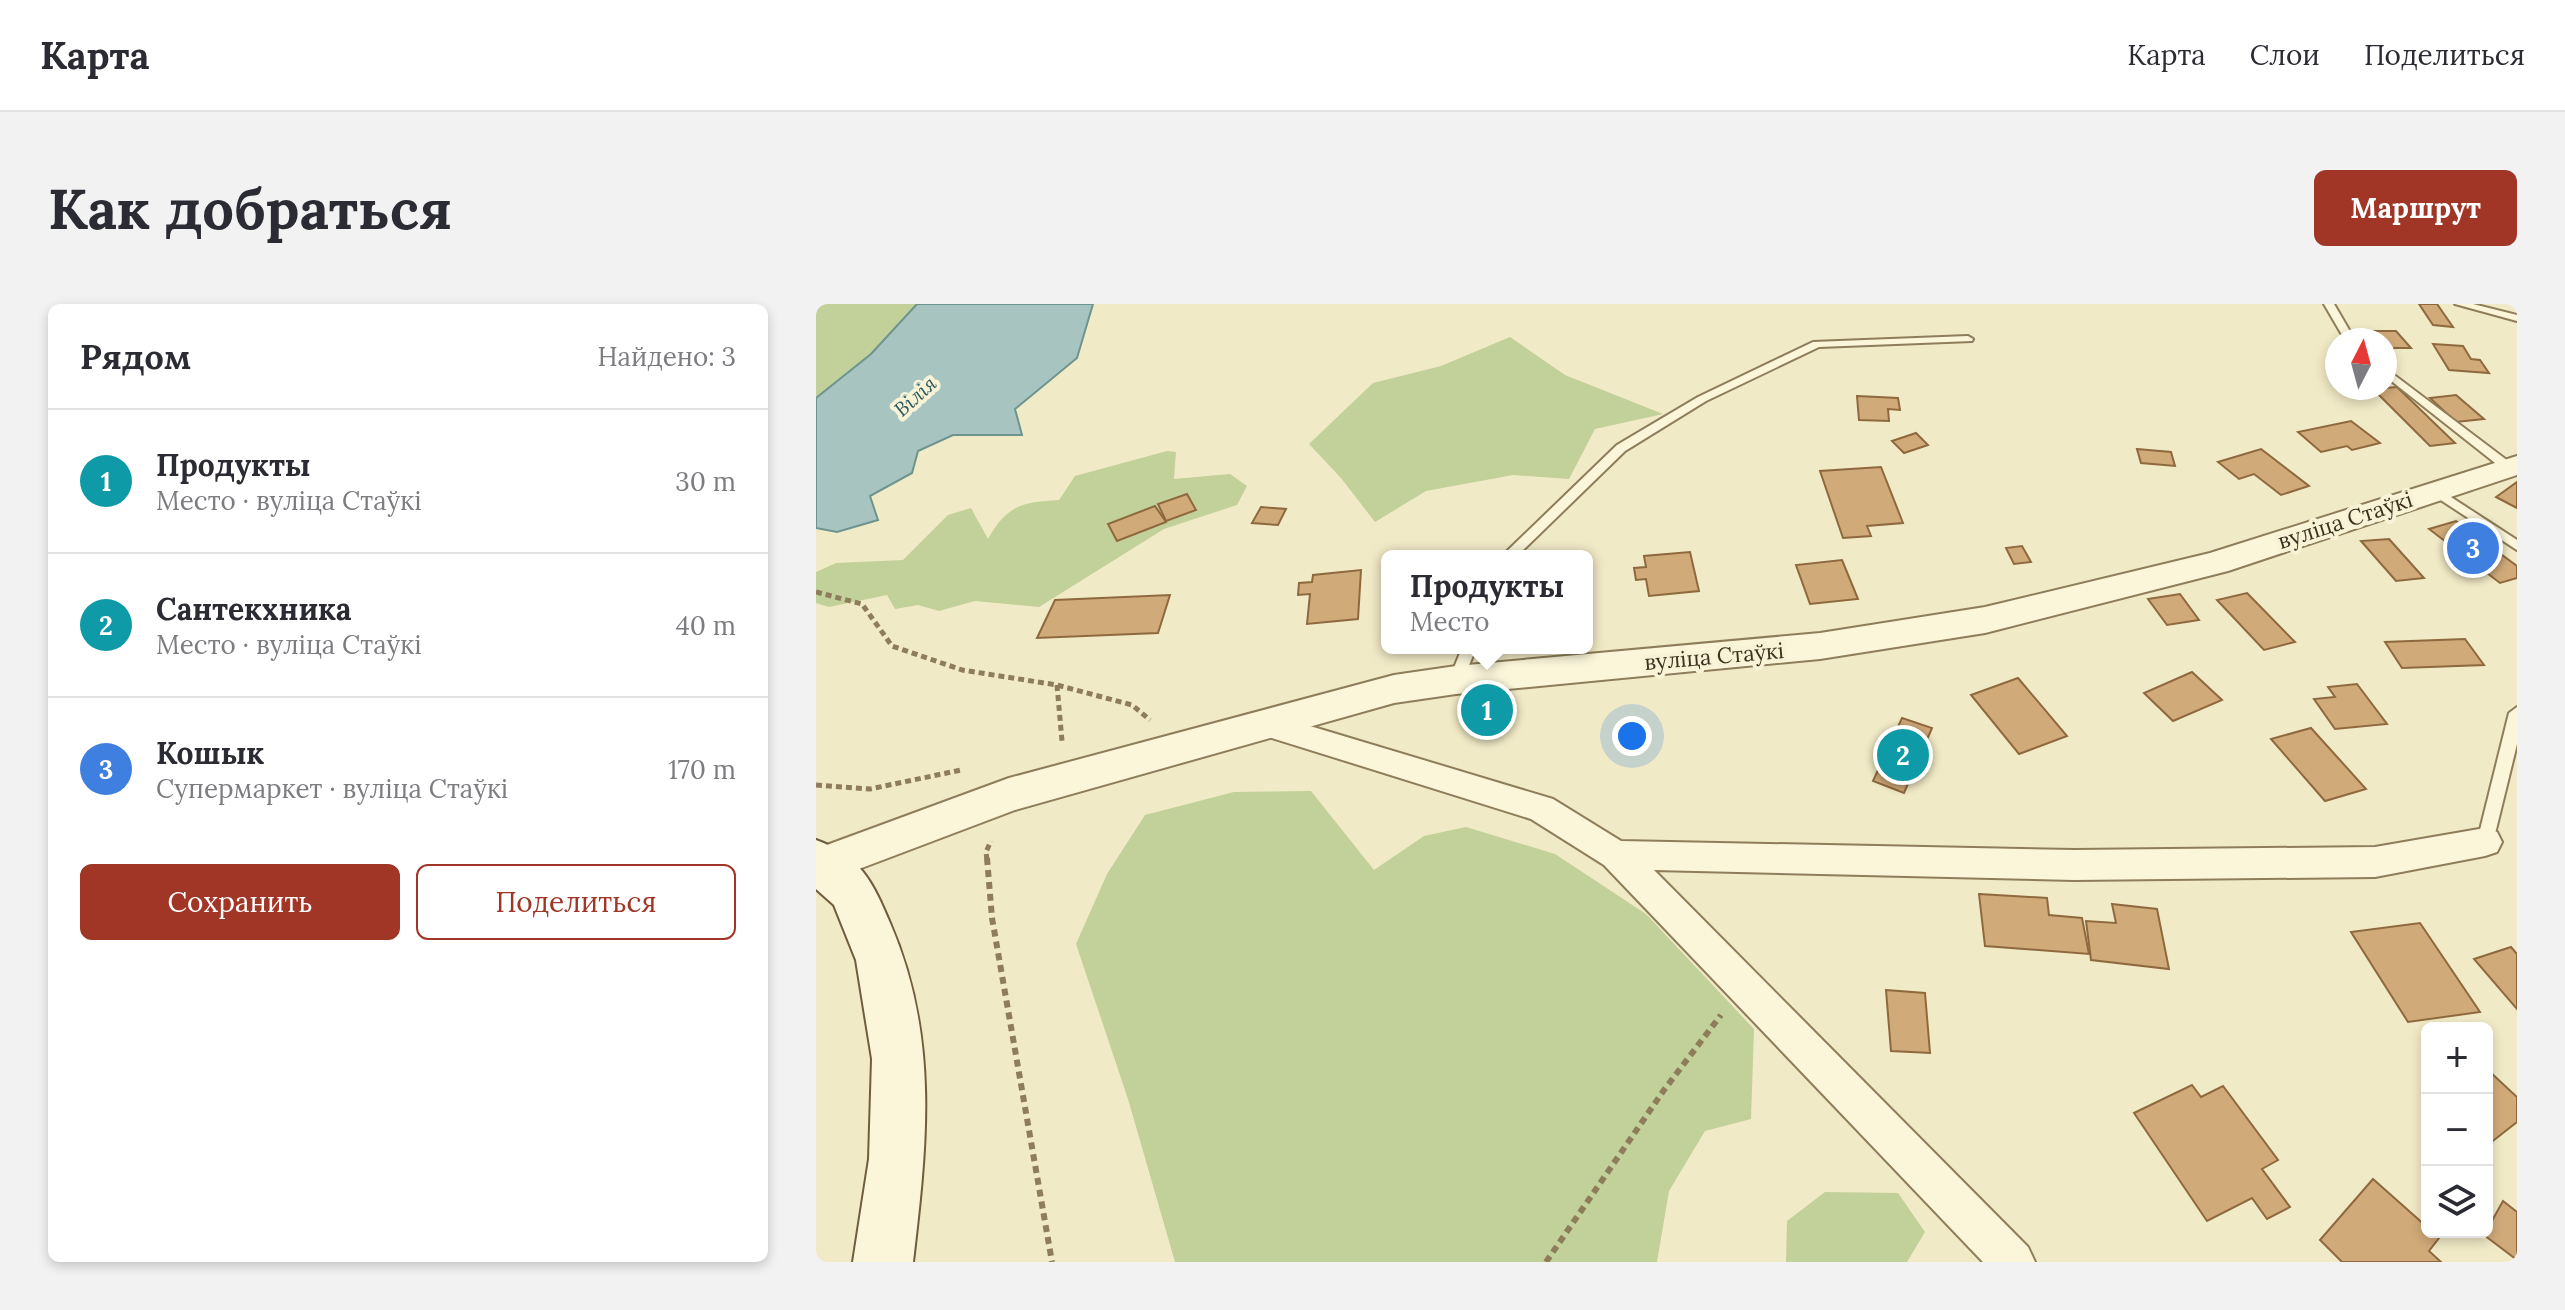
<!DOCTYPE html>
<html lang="ru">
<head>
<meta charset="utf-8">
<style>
  :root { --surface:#fff; --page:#f2f2f3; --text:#2b2b33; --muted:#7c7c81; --line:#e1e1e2; --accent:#a13626 }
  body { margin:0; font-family:Lora,serif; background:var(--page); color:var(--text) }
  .controls { position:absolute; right:24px; bottom:24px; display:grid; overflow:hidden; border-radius:12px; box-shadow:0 4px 12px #0003 }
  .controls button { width:72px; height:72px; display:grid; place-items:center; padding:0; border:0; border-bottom:2px solid var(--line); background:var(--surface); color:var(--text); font:40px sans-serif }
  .compass { position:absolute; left:1509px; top:24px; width:72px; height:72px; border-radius:50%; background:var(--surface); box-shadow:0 4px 12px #0003; rotate:6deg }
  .you { position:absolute; left:816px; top:432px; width:28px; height:28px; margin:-20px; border:6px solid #fff; border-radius:50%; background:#1a73e8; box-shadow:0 0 0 12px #1a73e833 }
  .badge { display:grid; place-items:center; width:52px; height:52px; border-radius:50%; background:var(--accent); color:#fff; font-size:26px; font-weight:700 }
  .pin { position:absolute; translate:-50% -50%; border:4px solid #fff; box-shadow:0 2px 8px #0006 }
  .popup { position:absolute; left:565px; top:246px; width:212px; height:104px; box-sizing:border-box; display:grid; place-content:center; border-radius:12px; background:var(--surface); filter:drop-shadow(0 2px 6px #0005); font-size:26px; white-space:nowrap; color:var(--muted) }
  .popup b { font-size:30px; color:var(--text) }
  .popup::after { content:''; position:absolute; left:50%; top:100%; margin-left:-16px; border:16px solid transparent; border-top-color:var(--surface) }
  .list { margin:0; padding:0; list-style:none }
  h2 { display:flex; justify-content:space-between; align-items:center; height:104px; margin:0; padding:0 32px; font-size:34px }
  h2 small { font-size:26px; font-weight:400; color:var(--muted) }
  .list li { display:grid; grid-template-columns:52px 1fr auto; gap:24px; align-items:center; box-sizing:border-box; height:144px; padding:0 32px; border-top:2px solid var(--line) }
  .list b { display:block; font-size:30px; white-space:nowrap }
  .list p { margin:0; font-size:26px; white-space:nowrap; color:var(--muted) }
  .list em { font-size:26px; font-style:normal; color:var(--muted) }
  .actions { display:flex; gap:16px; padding:24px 32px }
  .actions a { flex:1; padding:18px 0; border:2px solid var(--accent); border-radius:12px; text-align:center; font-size:28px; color:var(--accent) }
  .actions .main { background:var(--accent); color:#fff }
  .icon { flex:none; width:44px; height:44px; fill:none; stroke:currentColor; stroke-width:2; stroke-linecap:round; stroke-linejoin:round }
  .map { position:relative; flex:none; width:1701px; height:958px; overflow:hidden; border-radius:12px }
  header { display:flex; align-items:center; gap:48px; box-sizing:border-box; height:112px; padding:0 40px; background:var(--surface); border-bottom:2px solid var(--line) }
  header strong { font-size:38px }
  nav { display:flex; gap:44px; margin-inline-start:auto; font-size:28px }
  .intro { display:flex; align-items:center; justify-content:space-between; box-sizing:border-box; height:192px; padding:0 48px }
  h1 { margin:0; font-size:56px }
  .button { padding:20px 36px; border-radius:12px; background:var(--accent); color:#fff; font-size:28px; font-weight:700 }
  main { display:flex; gap:48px; padding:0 48px }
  aside { flex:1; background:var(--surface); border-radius:12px; box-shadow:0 4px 12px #0003 }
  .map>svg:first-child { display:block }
  .green { fill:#c2d099 }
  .water { fill:#a8c4c0; stroke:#6d948f; stroke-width:2 }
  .building { fill:#d1aa7a; stroke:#8f693e; stroke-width:2 }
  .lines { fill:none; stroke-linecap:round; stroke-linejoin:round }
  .service-casing { stroke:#8e7d5a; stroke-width:4 }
  .minor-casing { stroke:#8e7d5a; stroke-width:4 }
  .tertiary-casing { stroke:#8e7d5a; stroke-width:4 }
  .secondary-casing { stroke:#705d3d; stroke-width:4 }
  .path-far1 { stroke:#8e7d5a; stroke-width:5; stroke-dasharray:6 4; stroke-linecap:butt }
  .path { stroke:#8e7d5a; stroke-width:6; stroke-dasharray:7 5; stroke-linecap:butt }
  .service { fill:#fbf6da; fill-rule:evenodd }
  .minor { fill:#fbf6da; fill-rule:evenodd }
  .tertiary { fill:#fbf6da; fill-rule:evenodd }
  .secondary { fill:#fbf6da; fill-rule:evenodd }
  .labels { text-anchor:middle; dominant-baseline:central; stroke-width:8; stroke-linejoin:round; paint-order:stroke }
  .far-water-label { font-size:20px; font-style:italic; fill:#2d5a5e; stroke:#f8f3d6 }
  .street-label { font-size:22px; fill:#3d321f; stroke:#f8f3d6 }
</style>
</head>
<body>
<header>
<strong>Карта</strong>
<nav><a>Карта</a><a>Слои</a><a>Поделиться</a></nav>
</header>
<div class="intro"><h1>Как добраться</h1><a class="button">Маршрут</a></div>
<main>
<aside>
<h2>Рядом<small>Найдено: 3</small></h2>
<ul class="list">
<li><span class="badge" style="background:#0f9aa8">1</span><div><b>Продукты</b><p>Место · вуліца Стаўкі</p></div><em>30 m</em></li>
<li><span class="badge" style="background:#0f9aa8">2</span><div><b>Сантекхника</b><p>Место · вуліца Стаўкі</p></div><em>40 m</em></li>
<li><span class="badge" style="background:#3f7fe0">3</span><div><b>Кошык</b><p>Супермаркет · вуліца Стаўкі</p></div><em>170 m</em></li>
</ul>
<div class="actions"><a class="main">Сохранить</a><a>Поделиться</a></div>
</aside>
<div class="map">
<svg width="1701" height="958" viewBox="0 0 1701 958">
  <rect width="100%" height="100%" fill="#f1eac6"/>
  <g class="green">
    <path d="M0,0H120L0,112Z"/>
    <path d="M694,33L749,71L847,110L779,125L753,175L697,171L610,187L559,218L525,174L493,140L557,79L625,62Z"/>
    <path d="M351,147L360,148L358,175L414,170L431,182L421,201L348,225L223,303L159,297L123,307L102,301L79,305L71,291L13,303L0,299V268L20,259L87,256L132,211L155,204L172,235C191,201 207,198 243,196L259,172Z"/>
    <path d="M418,488L495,487L558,566L608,532L650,523L739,550L830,610L938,725L935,815L889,827L853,887L841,958H359L312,795L260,640L291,570L329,511Z"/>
    <path d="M1009,888L1082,889L1109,928L1091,958H970L971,917Z"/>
  </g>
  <path class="water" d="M101,0H277L261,54L199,105L206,131H137L102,147L96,169L54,192L62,216L21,228L0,224V94L55,50Z"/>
  <g class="building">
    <path d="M1603,0H1621L1637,23L1617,21Z"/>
    <path d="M1541,27H1580L1595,44H1569V36H1548Z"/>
    <path d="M1617,40L1647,42L1655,55L1664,56L1673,69L1633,66Z"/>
    <path d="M1581,83L1639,139L1614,142L1557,85Z"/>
    <path d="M1640,91L1668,115L1640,118L1614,94Z"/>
    <path d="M1041,92L1082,94L1084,106L1072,105L1073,117L1043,116Z"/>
    <path d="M1535,117L1564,139L1536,146L1531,142L1505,148L1482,128Z"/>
    <path d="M1100,129L1112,141L1088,149L1076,137Z"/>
    <path d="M1321,145L1355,148L1359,162L1325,159Z"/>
    <path d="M1445,145L1493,182L1465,191L1438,170L1423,175L1402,158Z"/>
    <path d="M1065,163L1087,219L1051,222L1055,232L1027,234L1004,167Z"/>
    <path d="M1701,178V204L1680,193Z"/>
    <path d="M371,190L380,206L350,217L342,200Z"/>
    <path d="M339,202L350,218L301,237L292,220Z"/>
    <path d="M445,203L470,205L462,221L436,219Z"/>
    <path d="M1640,217L1701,262V274L1684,279L1613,225Z"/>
    <path d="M1573,235L1608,274L1580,277L1545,237Z"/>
    <path d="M1206,242L1215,258L1198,260L1190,244Z"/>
    <path d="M874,248L883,287L833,292L830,275L820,276L818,264L830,263L828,252Z"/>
    <path d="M1026,256L1042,295L994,300L980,261Z"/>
    <path d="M545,266L542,315L491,320L494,290L482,291L483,279L496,278L497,271Z"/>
    <path d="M1431,289L1479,338L1448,346L1401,296Z"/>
    <path d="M1364,290L1383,316L1351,321L1332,295Z"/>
    <path d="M354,291L342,329L221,334L239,296Z"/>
    <path d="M1649,335L1668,361L1586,364L1569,338Z"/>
    <path d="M1376,368L1406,396L1357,417L1328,389Z"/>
    <path d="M1202,374L1251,432L1203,450L1155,391Z"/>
    <path d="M1541,380L1571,420L1519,425L1498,395L1519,393L1512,383Z"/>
    <path d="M687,394L690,412L656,418L653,400Z"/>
    <path d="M1086,414L1116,424L1088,489L1057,477Z"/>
    <path d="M1495,424L1550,485L1509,497L1455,435Z"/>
    <path d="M1163,590L1231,594L1233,611L1266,614L1273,650L1169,642Z"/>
    <path d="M1296,600L1341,605L1353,665L1275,656L1270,617L1300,619Z"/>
    <path d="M1604,619L1664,708L1592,718L1535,628Z"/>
    <path d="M1695,643L1701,650V705L1658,655Z"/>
    <path d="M1070,686L1109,689L1114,749L1075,747Z"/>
    <path d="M1673,767L1701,793V818L1673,840Z"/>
    <path d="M1376,781L1385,793L1407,782L1462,856L1446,865L1474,903L1451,915L1436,894L1391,917L1318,809Z"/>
    <path d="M1557,875L1611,923V928L1623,934L1613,947L1625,958H1526L1504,936Z"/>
    <path d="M1687,897L1701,908V956L1668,931Z"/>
  </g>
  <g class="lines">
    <defs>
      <g id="service">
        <path d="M1508,0H1518L1539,36H1529Z"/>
        <path d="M1639,0H1657L1701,11V17Z"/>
        <path d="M1152,32L1157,35L1156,37L1003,43L890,97L809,147L701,252H686L801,141L882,93L997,38Z"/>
        <path d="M1569,64L1696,160V166H1688L1569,72Z"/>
        <path d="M1618,182L1701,236V246L1614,189L1612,186Z"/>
        <path d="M646,344H660L647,376L640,382L633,376Z"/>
        <path d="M1701,403V440L1677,538L1675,543L1669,545L1663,543L1661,538L1693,409Z"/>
      </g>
      <path id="minor" d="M451,409L737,495L805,537L1258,546L1559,543L1669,524L1681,528L1686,538L1681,548L1669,552L1559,573L1258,576L838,566L1212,943L1219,958H1167L788,561L715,515L440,429L436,421L440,413Z"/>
      <path id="tertiary" d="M1701,152V171L1412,267L1169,329L1004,355L640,390L578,399L199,506L6,579L0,577V545L193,474L578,371L640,362L1004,329L1169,303L1394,249Z"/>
      <path id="secondary" d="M0,536C45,552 57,579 74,619C123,732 111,840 97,958H37L53,855L56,755L40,656L18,601L0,585Z"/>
    </defs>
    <use href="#service" class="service-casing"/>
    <use href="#minor" class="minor-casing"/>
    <use href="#tertiary" class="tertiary-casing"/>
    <use href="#secondary" class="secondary-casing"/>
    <g class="path-far1">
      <path d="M0,288L46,300L76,342L146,366L241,381L316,401L334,416"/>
      <path d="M241,381L246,437L243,438"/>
      <path d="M0,481L54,485L145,466"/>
      <path d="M171,556L170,548L175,537"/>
    </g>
    <g class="path">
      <path d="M171,554L176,614L236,958"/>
      <path d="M730,958L848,786L905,711"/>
    </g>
    <use href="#service" class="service"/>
    <use href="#minor" class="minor"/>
    <use href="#tertiary" class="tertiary"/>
    <use href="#secondary" class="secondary"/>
  </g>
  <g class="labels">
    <g class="far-water-label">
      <text transform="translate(99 92) rotate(-42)">Вілія</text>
    </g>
    <g class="street-label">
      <text transform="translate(1529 216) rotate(-18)">вуліца Стаўкі</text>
      <text transform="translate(898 352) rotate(-5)">вуліца Стаўкі</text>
    </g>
  </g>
</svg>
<div class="controls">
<button>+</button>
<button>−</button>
<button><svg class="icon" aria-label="layers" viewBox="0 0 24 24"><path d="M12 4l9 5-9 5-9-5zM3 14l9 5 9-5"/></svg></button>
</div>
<svg class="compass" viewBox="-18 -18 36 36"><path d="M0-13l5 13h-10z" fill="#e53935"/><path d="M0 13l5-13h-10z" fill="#7c7c81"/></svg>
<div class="you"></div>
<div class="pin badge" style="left:671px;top:406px;background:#0f9aa8">1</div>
<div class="popup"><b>Продукты</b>Место</div>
<div class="pin badge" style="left:1087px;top:451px;background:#0f9aa8">2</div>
<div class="pin badge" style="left:1657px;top:244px;background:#3f7fe0">3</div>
</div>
</main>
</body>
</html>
